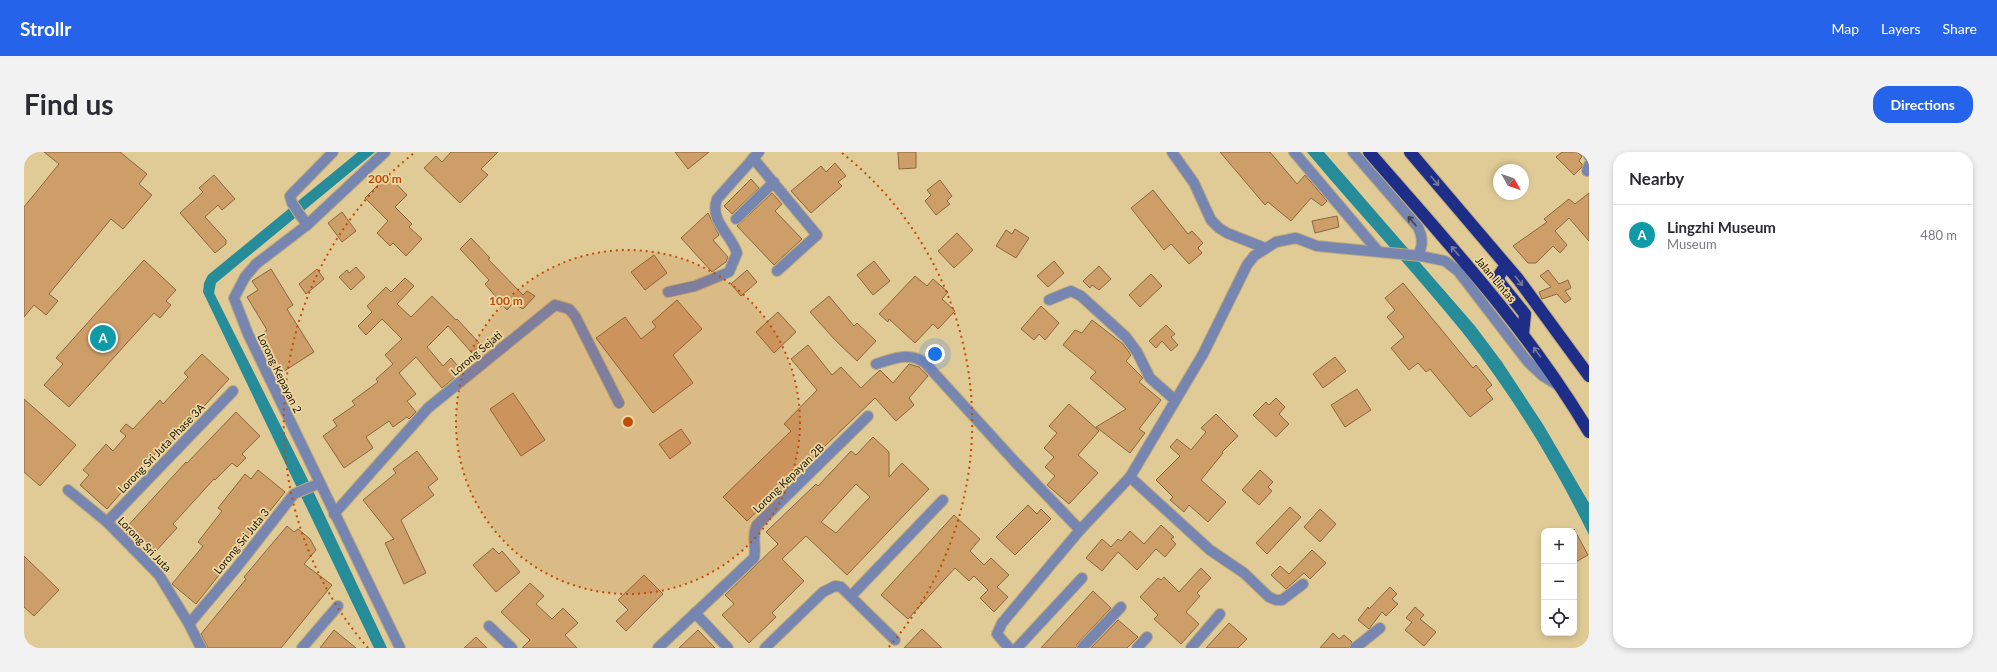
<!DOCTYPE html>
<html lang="en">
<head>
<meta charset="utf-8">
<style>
  :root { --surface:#fff; --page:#f2f2f3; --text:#2b2b33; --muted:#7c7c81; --line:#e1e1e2; --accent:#2563eb }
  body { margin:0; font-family:Lato,sans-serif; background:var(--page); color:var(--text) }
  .controls { position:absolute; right:12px; bottom:12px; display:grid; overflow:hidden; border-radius:8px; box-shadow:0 2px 6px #0003 }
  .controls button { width:36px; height:36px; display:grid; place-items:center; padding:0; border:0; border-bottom:1px solid var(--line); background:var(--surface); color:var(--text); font:20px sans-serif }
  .compass { position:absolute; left:1469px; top:12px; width:36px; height:36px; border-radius:50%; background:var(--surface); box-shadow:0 2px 6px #0003; rotate:130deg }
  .you { position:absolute; left:911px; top:202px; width:14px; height:14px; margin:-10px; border:3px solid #fff; border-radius:50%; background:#1a73e8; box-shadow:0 0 0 6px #1a73e833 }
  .badge { display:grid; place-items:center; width:26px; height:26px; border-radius:50%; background:var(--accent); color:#fff; font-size:13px; font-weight:700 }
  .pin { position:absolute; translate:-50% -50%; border:2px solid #fff; box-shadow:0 1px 4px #0006 }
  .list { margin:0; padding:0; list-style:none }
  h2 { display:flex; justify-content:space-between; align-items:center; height:52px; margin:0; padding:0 16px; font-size:17px }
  h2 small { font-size:13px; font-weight:400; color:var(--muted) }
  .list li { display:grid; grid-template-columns:26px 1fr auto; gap:12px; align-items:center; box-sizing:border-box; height:60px; padding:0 16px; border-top:1px solid var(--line) }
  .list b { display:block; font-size:15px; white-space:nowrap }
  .list p { margin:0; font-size:13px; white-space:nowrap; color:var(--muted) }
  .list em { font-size:13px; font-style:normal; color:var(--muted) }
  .icon { flex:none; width:22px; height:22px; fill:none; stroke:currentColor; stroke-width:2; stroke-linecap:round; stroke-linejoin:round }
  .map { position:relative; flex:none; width:1565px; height:496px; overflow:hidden; border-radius:16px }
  header { display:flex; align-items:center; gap:24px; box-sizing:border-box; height:56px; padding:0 20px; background:var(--accent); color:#fff }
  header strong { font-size:19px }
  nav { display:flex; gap:22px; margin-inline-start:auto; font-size:14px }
  .intro { display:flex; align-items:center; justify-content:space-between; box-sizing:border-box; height:96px; padding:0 24px }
  h1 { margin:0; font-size:28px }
  .button { padding:10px 18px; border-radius:16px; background:var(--accent); color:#fff; font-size:14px; font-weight:700 }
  main { display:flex; gap:24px; padding:0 24px }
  aside { flex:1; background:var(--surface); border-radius:16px; box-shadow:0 2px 6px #0003 }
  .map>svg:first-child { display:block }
  .water { fill:#278c9a }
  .building { fill:#ce9e68; stroke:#8b673f; fill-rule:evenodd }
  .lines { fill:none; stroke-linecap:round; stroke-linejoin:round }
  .street-casing { stroke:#bdaa7c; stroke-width:12 }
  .highway-casing { stroke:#bdaa7c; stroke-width:14 }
  .street { stroke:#7786b1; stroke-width:10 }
  .highway { stroke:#1e2d88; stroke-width:12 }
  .oneway { stroke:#7b7a94 }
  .oneway2 { stroke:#424349 }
  .ring { fill:none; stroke:#c04c0a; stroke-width:2; stroke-dasharray:2 4 }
  .labels { text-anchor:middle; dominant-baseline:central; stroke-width:3.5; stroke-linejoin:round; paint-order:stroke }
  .street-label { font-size:11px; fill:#1e1603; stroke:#edd8a3 }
  .centre { fill:#c04c0a; stroke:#edd8a3; stroke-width:2 }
  .ring-label { font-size:12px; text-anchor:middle; font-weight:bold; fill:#c04c0a; stroke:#edd8a3; stroke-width:3.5; stroke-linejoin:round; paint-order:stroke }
</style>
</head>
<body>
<header>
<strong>Strollr</strong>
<nav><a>Map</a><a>Layers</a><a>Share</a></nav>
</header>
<div class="intro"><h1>Find us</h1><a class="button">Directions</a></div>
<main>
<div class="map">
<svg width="1565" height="496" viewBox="0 0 1565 496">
  <rect width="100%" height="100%" fill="#e0cb97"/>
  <g class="water">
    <path d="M334,0H351L192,131L190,141L283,326L363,496H350L179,140L180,131L184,123Z"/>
    <path d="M1283,0H1300L1451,174L1478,210L1520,274L1565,351V383C1530,312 1488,243 1439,181C1389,119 1334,61 1283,0Z"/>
  </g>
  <g class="building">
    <path d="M20,0H96L123,22L115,32L128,43L99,77L87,67L25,142L34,149L22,163L10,153L0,165V55L35,12Z"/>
    <path d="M427,0H474L457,17L464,23L436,51L400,16L412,4L418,10Z"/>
    <path d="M651,0H685L664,17Z"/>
    <path d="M874,0H892V16L875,17Z"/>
    <path d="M1196,0H1246L1273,32L1281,23L1303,49L1298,54L1287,46L1267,69L1244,50L1241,53Z"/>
    <path d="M1538,0H1553L1558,4L1555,9L1558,12V15L1550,23L1532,5Z"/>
    <path d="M811,11L822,24L814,30L818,34L787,61L767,39L797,14L802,20Z"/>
    <path d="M190,23L211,47L198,58L194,53L181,65L202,88V92L191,101L156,61L179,40L175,36Z"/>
    <path d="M364,23L383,43L371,55L388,72L385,75L398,87L382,104L369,91L366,94L353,81L364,69L341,46Z"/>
    <path d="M727,27L735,36L708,62L700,54Z"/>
    <path d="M916,28L928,44L923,49L926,52L912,63L901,49L907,43L903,38Z"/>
    <path d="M1129,38L1164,82L1168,79L1179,91L1174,96L1178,101L1165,112L1147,92L1140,98L1107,56Z"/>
    <path d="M748,41L758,52L751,59L778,87L750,113L713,74Z"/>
    <path d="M1565,41V89L1545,66L1531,79L1543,93L1536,101L1529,94L1512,111H1504L1489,94L1523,70L1520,67L1545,47L1551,52Z"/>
    <path d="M318,60L332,79L318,90L304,71Z"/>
    <path d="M684,61L695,83L689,88L704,105L702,110L688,120L657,86Z"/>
    <path d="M1313,64L1315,75L1291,81L1288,69Z"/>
    <path d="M991,77L1005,86L992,106L972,94L982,78L988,82Z"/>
    <path d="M933,81L949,98L930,116L914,99Z"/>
    <path d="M447,86L466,106L464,107L499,143L503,139L511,144L499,157L489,151L483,158L461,132L465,128L436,97Z"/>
    <path d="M630,103L643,121L621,138L607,120Z"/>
    <path d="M120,108L152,138L142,149L147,153L136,166L130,161L45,255L20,233L39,212L32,206Z"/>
    <path d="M850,109L866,129L849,143L833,123Z"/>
    <path d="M1030,109L1040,121L1024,135L1013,124Z"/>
    <path d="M1075,114L1087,127L1075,138L1068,133L1066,136L1059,129Z"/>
    <path d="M332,115L341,125L327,138L315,125L323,118L325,121Z"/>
    <path d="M247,117L269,153L263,157L290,200L254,223L233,185L243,178L223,145L234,138L228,129Z"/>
    <path d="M293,117L300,127L282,142L275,132Z"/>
    <path d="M723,118L733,130L717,144L707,132Z"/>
    <path d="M1524,118L1535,132L1544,128L1547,136L1541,139L1547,147L1541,151L1533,142L1518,147L1515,140L1527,135L1516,124Z"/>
    <path d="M1127,122L1138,134L1116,155L1105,143Z"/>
    <path d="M891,124L903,134L909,127L924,140L918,147L931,159L914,177L909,172L891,191L865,167L864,170L855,162Z"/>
    <path d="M381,126L390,134L373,152L387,165L408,144L432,168L433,167L457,193L448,201L424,174L403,195L419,214L427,206L438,219L418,236L392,205L375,221L392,242L383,249L392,260L385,267L383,265L369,275L365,269L342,285L349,296L320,316L299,284L313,274L309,268L331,253L328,249L354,230L352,227L369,212L361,203L378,187L358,167L342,183L334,174L348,160L343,154L362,135L367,140Z"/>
    <path d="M1379,131L1449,216L1452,213L1468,233L1462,238L1469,247L1446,265L1406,217L1402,220L1394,211L1385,218L1367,196L1380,185L1363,165L1371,158L1361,146Z"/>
    <path d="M805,144L830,174L833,171L852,189L833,209L811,188L786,160Z"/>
    <path d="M653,148L678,177L649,203L669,231L629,261L572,186L601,165L617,187L632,175L628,170Z"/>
    <path d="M1017,154L1035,171L1021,188L1015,182L1010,188L997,177Z"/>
    <path d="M754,160L772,180L750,201L732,180Z"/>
    <path d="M1068,168L1099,192L1107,203L1102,209L1119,226L1115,230L1137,248L1115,277L1121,281L1106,301L1072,275L1102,257L1066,226L1072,220L1039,193L1051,178L1058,181Z"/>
    <path d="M1142,173L1151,182L1147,185L1154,193L1147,199L1138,189L1132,196L1125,189Z"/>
    <path d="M784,193L808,223L817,215L837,236L856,218L869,231L885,212L895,215L904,224L885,246L890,253L872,269L851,246L723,369L699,345L767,279L760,272L793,238L767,207Z"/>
    <path d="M178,202L205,227L147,290L144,287L83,357L56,333L65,323L59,318L82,292L89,299L102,284L96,279L102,272L109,277L136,248L139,252L164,225L160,221Z"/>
    <path d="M1311,205L1322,219L1299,236L1289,222Z"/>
    <path d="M1333,237L1347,258L1321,275L1307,253Z"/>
    <path d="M489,241L521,288L497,304L466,257Z"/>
    <path d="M1252,246L1261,255L1255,262L1265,272L1252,285L1229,263L1242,250L1245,253Z"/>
    <path d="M0,247L52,293L16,334L0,320Z"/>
    <path d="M1045,252L1075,279L1054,303L1074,321L1045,352L1023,333L1031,324L1021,315L1030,305L1020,296L1033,281L1025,274Z"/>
    <path d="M212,260L236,284L218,302L222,306L213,315L208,311L191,328L190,327L149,372L153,376L132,399L121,389L116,394L100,378L162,310L163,311Z"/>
    <path d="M1192,262L1214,284L1198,300L1199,301L1177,328L1202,350L1184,370L1165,353L1160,360L1146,348L1149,345L1132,328L1156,304L1146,295L1153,287L1167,298L1182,280L1177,276Z"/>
    <path d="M657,277L667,291L646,307L635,292Z"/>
    <path d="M849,285L865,300V325L878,311L905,337L823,423L782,384L758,407L780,429L748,461L752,465L725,491L698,463L710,452L701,443L754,392L742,380L792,332L794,334L827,299L832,303ZM832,332L846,345L812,381L797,370Z"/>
    <path d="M393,299L414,327L404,335L410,343L377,368L402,421L380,432L361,391L370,387L339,348L372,321L369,317Z"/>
    <path d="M234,318L261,340L172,452L148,432L179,394L174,390L198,359L194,356L221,322L227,327Z"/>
    <path d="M1236,318L1249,330L1244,335L1248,339L1235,353L1218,338Z"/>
    <path d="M1004,353L1013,362L1017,357L1027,367L991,403L972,385Z"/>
    <path d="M1266,355L1277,365L1243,402L1232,391Z"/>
    <path d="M1296,357L1312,372L1296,390L1280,375Z"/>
    <path d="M930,363L956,387L946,399L960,413L967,406L985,423L973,435L984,445L970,460L956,446L964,438L950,424L945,429L931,416L884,467L857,443Z"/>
    <path d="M1137,373L1150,385L1147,387L1152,392L1141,405L1132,397L1113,418L1094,400L1078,419L1062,406L1078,387L1087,395L1094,387L1097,389L1106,379L1120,392Z"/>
    <path d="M263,374L270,380L274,377L286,387L292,398L280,412L308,433L257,496H184L177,482L222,427L220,425Z"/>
    <path d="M1550,377L1564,403L1550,411Z"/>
    <path d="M469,396L475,402L478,399L496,420L472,440L449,413Z"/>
    <path d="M1288,398L1302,411L1286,427L1280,421L1262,437L1247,423L1256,414L1265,422Z"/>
    <path d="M0,404L35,438L10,464L0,455Z"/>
    <path d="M1177,416L1187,426L1173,441L1176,444L1162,460L1175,472L1157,492L1130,467L1134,463L1116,445L1134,426L1137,428L1140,425L1155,440Z"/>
    <path d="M620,423L639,442L602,479L592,469L604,458L594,448Z"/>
    <path d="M506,431L520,444L512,452L528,467L539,456L554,471L541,483L553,496H498L506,488L477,460Z"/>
    <path d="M1366,435L1373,442L1368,447L1374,452L1362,464L1358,460L1345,477L1334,468L1344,455L1345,457Z"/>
    <path d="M1069,439L1087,456L1053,492L1052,496H1017Z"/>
    <path d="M1391,455L1400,463L1396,467L1412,480L1400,494L1381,478L1388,470L1382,466Z"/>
    <path d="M1094,468L1114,485L1103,496H1067Z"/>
    <path d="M1205,471L1223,487L1214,496H1182Z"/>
    <path d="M898,477L918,496H880Z"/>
    <path d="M310,478L332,496H296Z"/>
    <path d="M674,478L691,496H655Z"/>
    <path d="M1309,481L1315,487L1320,483L1328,490L1325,496H1296Z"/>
    <path d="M452,485L463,496H440Z"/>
  </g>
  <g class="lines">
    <defs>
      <g id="street">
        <path d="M361,0L283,73L232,112L221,125L210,146L224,182L376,496"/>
        <path d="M1148,0L1170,31L1187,68L1195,76L1203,81L1241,96"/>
        <path d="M1270,0L1353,98"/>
        <path d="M1329,0L1394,75C1399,86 1399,93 1394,103"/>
        <path d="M1563,0L1565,4"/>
        <path d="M729,6L793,83L753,119"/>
        <path d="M1563,19L1565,13"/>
        <path d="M712,67L750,30"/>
        <path d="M283,73L268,51L266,44L309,0"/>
        <path d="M644,140L671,134L705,120L713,101C707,82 685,69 693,47L735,0"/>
        <path d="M1025,148L1047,139L1057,144L1102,185L1113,200L1126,226L1151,248"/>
        <path d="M852,212C870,207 884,199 901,211L992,311L1056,378"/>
        <path d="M1106,325L1186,398L1220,421L1245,445L1252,448H1258L1279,432"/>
        <path d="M44,338L83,370L135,423L165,472L177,496"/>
        <path d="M310,362L404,256L531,153L545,157L551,164L595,251"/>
        <path d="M83,370L209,239"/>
        <path d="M827,444L919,348"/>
        <path d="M671,461L704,496"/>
        <path d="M165,472L213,415L270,342L296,331"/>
        <path d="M465,474L488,496"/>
        <path d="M278,496L314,454"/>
        <path d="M634,496L730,406C733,394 727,385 733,373L844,264"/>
        <path d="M741,496L799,440L811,434L817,435L871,488"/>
        <path d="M985,496L973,482L978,471L1056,378L1106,325L1179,202L1223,113L1230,104L1252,90L1272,86L1293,94L1397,104L1421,109L1434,119L1504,210L1519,224L1534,233"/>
        <path d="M993,496L1058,426"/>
        <path d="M1058,496L1097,455"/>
        <path d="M1113,496L1123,485"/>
        <path d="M1167,496L1196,462"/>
        <path d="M1331,496L1356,476"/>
      </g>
      <g id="highway">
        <path d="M1345,0C1423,90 1504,177 1565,280"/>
        <path d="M1386,0L1494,127L1565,224"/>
        <path d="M1482,113L1474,125L1476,131L1501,162L1499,182"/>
      </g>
    </defs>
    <use href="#street" class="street-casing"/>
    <use href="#highway" class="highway-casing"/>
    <use href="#street" class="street"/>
    <use href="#highway" class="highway"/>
  </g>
  <defs><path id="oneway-shaft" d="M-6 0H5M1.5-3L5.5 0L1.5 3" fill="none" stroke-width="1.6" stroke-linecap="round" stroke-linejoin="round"/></defs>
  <g class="oneway">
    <use href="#oneway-shaft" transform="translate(1411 29) rotate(49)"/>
    <use href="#oneway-shaft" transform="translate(1431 99) rotate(-131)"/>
    <use href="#oneway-shaft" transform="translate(1495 129) rotate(52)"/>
    <use href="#oneway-shaft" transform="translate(1513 200) rotate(-126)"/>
  </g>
  <use class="oneway2" href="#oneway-shaft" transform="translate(1388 69) rotate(-131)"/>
  <circle cx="604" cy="270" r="172" fill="#c04c0a" fill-opacity=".12"/>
  <g class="ring">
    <circle cx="604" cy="270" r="172"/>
    <path d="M344 496A344 344 0 0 1 390 1M818 1A344 344 0 0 1 864 496"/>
  </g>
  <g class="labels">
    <g class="street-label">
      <text transform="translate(1472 127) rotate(50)">Jalan Lintas</text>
      <text transform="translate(452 201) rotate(-40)">Lorong Sejati</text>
      <text transform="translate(256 221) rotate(64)">Lorong Kepayan 2</text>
      <text transform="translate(137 296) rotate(-46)">Lorong Sri Juta Phase 3A</text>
      <text transform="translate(764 326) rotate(-44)">Lorong Kepayan 2B</text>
      <text transform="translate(217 389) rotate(-51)">Lorong Sri Juta 3</text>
      <text transform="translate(121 392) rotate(46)">Lorong Sri Juta</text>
    </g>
  </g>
  <circle cx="604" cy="270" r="6" class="centre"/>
  <g class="ring-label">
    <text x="361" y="31">200 m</text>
    <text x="482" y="153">100 m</text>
  </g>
</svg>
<div class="controls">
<button>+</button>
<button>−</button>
<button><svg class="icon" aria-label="locate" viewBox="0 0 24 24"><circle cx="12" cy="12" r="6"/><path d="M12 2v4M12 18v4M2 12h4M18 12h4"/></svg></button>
</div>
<svg class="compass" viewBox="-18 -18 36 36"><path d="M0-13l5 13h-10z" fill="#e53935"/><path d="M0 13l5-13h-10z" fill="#7c7c81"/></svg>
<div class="you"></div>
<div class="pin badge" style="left:79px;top:186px;background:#0f9aa8">A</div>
</div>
<aside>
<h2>Nearby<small></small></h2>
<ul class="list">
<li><span class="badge" style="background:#0f9aa8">A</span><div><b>Lingzhi Museum</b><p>Museum</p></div><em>480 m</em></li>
</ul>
</aside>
</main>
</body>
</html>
